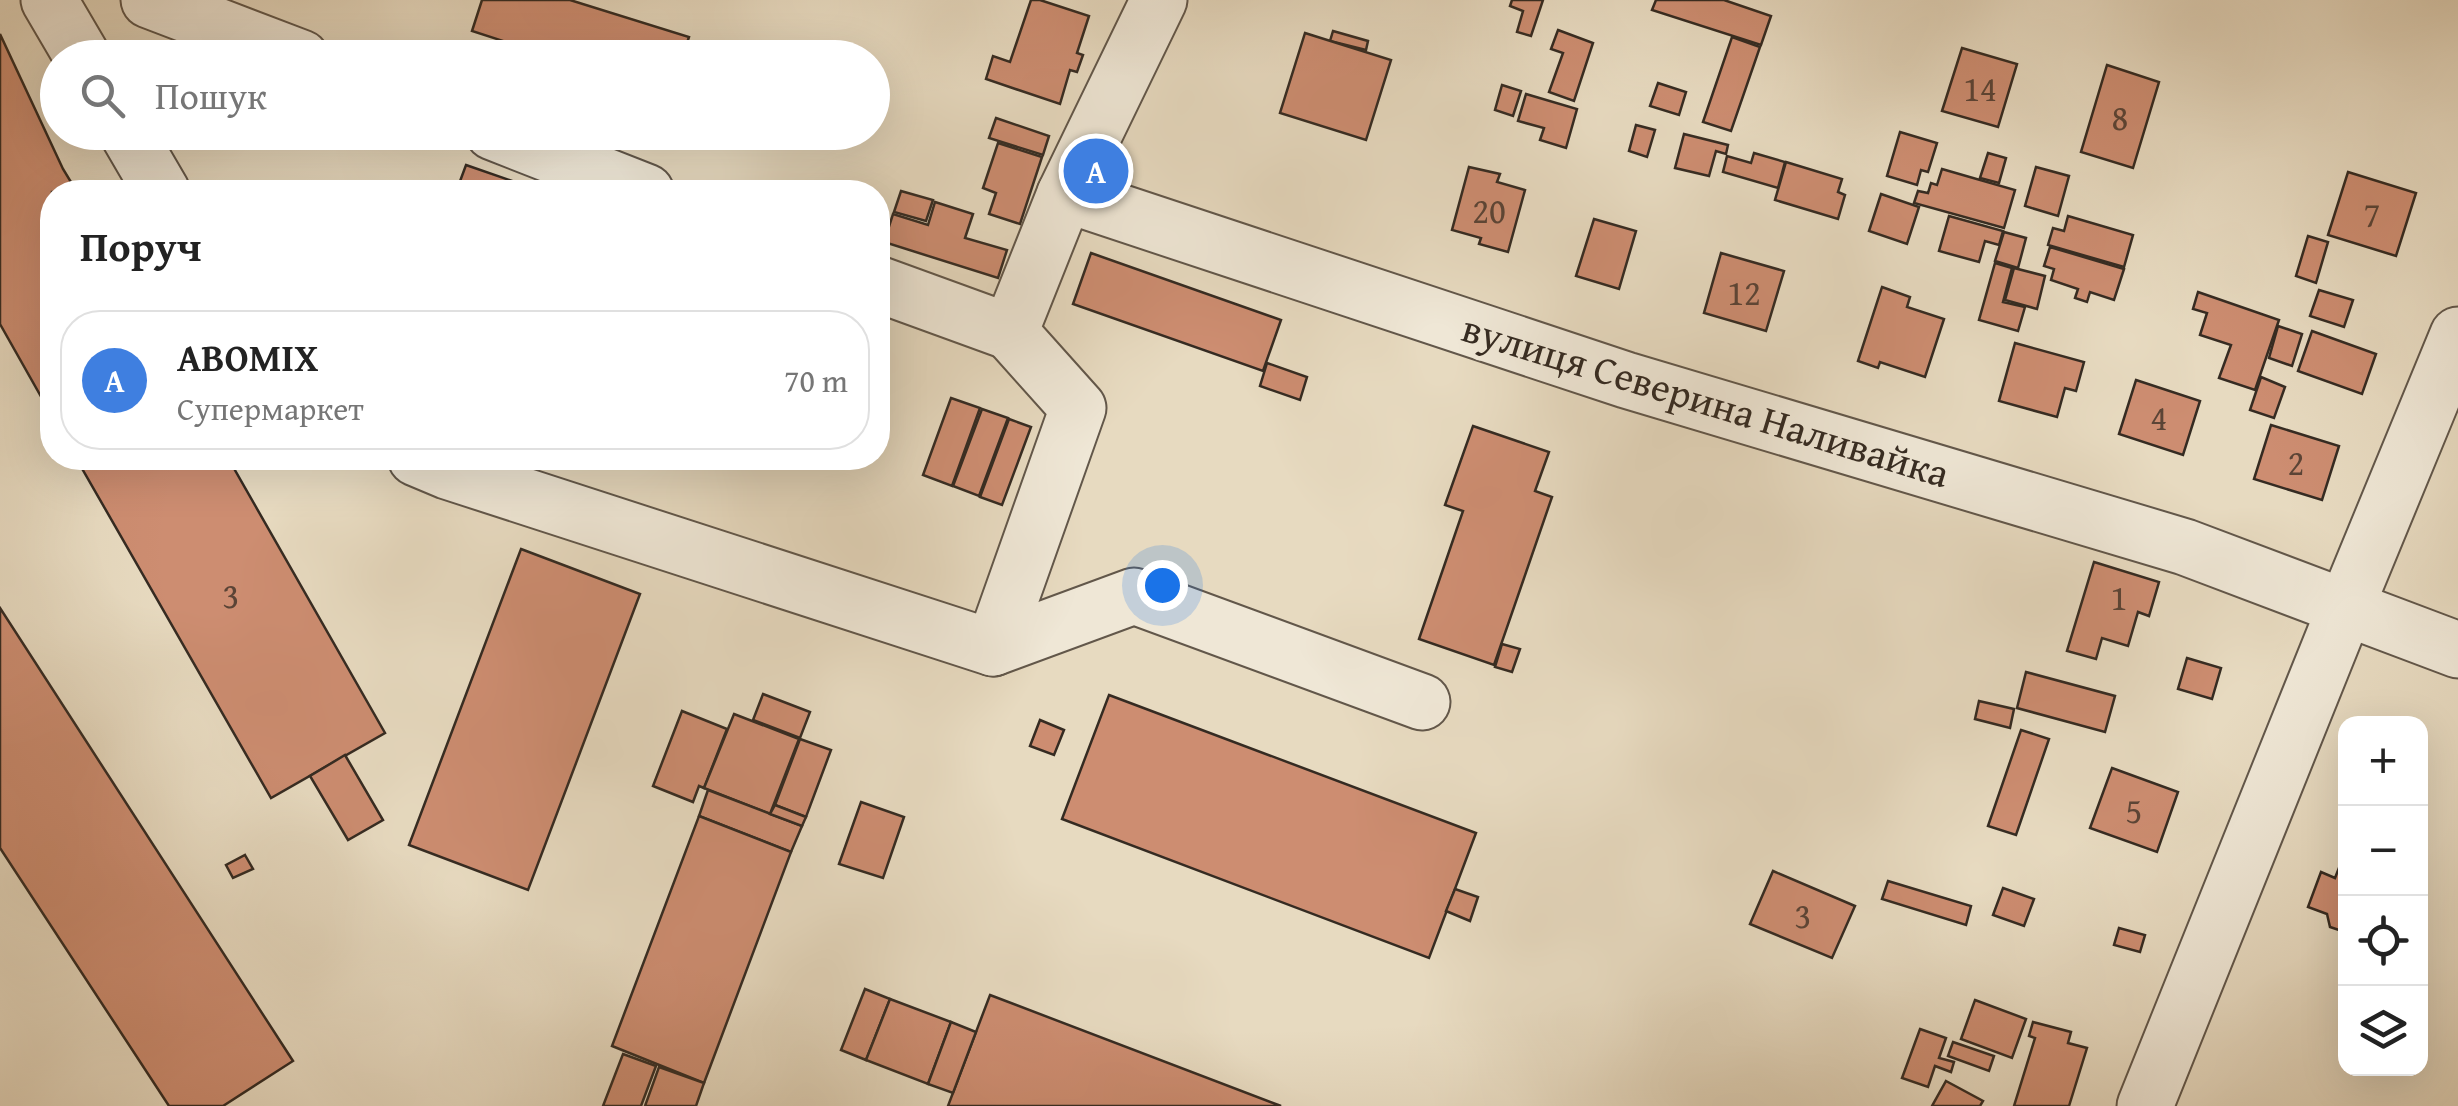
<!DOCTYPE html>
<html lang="uk">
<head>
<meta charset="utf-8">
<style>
  :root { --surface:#fff; --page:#f6f6f6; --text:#222; --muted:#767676; --line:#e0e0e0; --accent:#1a73e8 }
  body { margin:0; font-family:"Gentium Book Plus",serif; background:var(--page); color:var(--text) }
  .controls { position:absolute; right:30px; bottom:30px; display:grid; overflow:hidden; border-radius:20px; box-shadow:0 10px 40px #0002 }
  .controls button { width:90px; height:90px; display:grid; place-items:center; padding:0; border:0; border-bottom:2px solid var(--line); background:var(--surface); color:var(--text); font:50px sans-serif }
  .you { position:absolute; left:1162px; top:585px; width:35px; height:35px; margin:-25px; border:8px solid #fff; border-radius:50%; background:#1a73e8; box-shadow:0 0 0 15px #1a73e833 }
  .badge { display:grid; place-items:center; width:65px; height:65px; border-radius:50%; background:var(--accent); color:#fff; font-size:32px; font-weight:700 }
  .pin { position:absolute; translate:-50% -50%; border:5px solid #fff; box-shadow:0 2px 10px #0006 }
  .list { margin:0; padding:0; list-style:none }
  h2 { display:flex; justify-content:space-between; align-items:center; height:130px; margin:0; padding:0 40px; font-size:42px }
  h2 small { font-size:32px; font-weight:400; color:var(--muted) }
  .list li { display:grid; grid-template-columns:65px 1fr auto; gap:30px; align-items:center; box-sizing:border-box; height:140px; margin:0 20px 20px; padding:0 20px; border:2px solid var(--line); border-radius:40px }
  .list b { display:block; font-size:38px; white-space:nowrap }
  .list p { margin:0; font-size:32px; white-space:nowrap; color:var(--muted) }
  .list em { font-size:32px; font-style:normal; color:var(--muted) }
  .icon { flex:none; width:55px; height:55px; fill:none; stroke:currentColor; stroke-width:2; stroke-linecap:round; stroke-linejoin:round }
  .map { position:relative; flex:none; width:2458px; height:1106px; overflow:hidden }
  .search { position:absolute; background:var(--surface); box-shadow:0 10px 40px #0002; left:40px; top:40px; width:850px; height:110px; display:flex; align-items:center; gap:25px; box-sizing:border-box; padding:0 35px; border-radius:55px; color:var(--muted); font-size:38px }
  .panel { position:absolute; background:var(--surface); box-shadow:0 10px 40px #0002; left:40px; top:180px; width:850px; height:290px; border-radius:40px }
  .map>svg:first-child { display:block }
  .building { fill:#cd8d71; stroke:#352b22; stroke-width:2.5 }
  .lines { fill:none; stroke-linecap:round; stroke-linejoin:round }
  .minor-casing { stroke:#62574a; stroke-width:59 }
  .minor { stroke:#efe7d6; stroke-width:55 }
  .labels { text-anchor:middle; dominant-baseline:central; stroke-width:9; stroke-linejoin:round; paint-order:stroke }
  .number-label { font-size:35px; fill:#5b4436 }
  .street-label { font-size:40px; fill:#352b22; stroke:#efe7d6 }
</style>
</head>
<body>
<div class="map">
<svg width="2458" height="1106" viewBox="0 0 2458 1106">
  <rect width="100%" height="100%" fill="#e7dac0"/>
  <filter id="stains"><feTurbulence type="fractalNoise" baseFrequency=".002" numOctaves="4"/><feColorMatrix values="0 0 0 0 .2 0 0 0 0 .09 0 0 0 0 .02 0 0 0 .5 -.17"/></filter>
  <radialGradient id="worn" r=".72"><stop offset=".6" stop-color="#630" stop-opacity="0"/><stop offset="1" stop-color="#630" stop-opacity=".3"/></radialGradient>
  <g class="building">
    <path d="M482,0H570L689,37L682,58H556L472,31Z"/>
    <path d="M1031,0H1040L1089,16L1077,53L1083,55L1077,72L1070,70L1060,104L986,79L993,56L1010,62Z"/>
    <path d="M1512,0H1543L1531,36L1517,32L1523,11L1510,6Z"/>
    <path d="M1656,0H1724L1771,16L1761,45L1652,10Z"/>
    <path d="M1558,30L1593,43L1574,101L1549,92L1563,53L1551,49Z"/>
    <path d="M1333,31L1368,41L1366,50L1330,41Z"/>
    <path d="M1305,33L1391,60L1366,140L1280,113Z"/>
    <path d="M0,34L63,169L77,192H52V416L0,324Z"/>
    <path d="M1732,37L1760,47L1731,131L1703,122Z"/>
    <path d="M1962,48L2017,64L1998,127L1942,111Z"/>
    <path d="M2107,65L2159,82L2133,168L2081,152Z"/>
    <path d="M1658,83L1686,92L1679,115L1650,106Z"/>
    <path d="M1502,85L1521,91L1513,116L1495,110Z"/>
    <path d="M1526,94L1577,109L1566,148L1540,140L1544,128L1518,121Z"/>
    <path d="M996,118L1049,136L1043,155L989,138Z"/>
    <path d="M1636,125L1655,130L1647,157L1629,151Z"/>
    <path d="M1900,132L1937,143L1928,172L1921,170L1917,185L1887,176Z"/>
    <path d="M1684,134L1728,145L1726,154L1716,151L1709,176L1675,168Z"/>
    <path d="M998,143L1042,157L1020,224L989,214L996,193L983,188Z"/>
    <path d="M1754,153L1785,162L1778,188L1723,172L1727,156L1751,163Z"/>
    <path d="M1988,153L2006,158L1999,183L1980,178Z"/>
    <path d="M1786,162L1842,179L1838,192L1845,195L1838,219L1775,200Z"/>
    <path d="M466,165L544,192H456Z"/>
    <path d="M1469,167L1500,174L1497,182L1525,190L1508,252L1479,244L1481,238L1452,230Z"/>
    <path d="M2036,167L2069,176L2058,216L2025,206Z"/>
    <path d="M1942,169L2015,190L2004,228L1914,203L1918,191L1928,193L1931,183L1937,185Z"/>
    <path d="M2348,172L2416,193L2396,256L2328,235Z"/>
    <path d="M901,191L933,200L926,221L894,212Z"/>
    <path d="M1881,194L1919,207L1907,244L1869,231Z"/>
    <path d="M935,202L973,214L965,238L1007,250L998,278L884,242L893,214L928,225Z"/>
    <path d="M1949,216L2003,231L1999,245L1985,241L1979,262L1939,251Z"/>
    <path d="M2068,216L2133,235L2124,267L2048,245L2053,228L2064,231Z"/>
    <path d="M1594,219L1636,231L1619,289L1576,276Z"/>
    <path d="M2004,232L2026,238L2018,268L1995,261Z"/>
    <path d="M2308,236L2328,242L2316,283L2296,276Z"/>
    <path d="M2050,247L2124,269L2114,300L2090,292L2087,302L2075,298L2078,289L2051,280L2054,269L2044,266Z"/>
    <path d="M1091,253L1281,320L1263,371L1073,304Z"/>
    <path d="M1721,253L1784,271L1766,331L1704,313Z"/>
    <path d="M1995,263L2012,268L2003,302L2025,307L2018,331L1979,320Z"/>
    <path d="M2014,268L2045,276L2037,309L2005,300Z"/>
    <path d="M1882,287L1910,297L1907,307L1944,319L1925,377L1880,362L1878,368L1858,361Z"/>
    <path d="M2319,290L2353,300L2344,327L2310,316Z"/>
    <path d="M2198,292L2279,320L2255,390L2219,378L2231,345L2200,335L2207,313L2193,309Z"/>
    <path d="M2278,326L2302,334L2292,366L2269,358Z"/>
    <path d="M2312,331L2376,354L2362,394L2298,371Z"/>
    <path d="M2015,343L2084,362L2076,391L2065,388L2057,417L1999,401Z"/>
    <path d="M1267,363L1307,377L1300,400L1260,386Z"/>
    <path d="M2261,377L2285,387L2274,418L2250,410Z"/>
    <path d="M2136,380L2200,401L2183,455L2119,434Z"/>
    <path d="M951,398L980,408L952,486L923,475Z"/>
    <path d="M982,409L1008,418L979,496L953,486Z"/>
    <path d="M1009,419L1031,427L1002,505L980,497Z"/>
    <path d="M2271,425L2339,446L2322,500L2254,479Z"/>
    <path d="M1473,426L1549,452L1535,491L1552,497L1494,665L1419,639L1463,511L1445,505Z"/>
    <path d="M76,458H228L385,733L271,798Z"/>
    <path d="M521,549L640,594L528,890L409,845Z"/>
    <path d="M2094,562L2159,582L2149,616L2138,612L2128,646L2102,638L2096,659L2067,651Z"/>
    <path d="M0,608L293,1061L223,1106H169L0,848Z"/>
    <path d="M1502,644L1520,649L1512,672L1495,667Z"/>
    <path d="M2187,658L2221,668L2212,699L2178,689Z"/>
    <path d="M2026,672L2115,696L2105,732L2017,708Z"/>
    <path d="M763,694L810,712L800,738L753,720Z"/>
    <path d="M1109,695L1476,833L1429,958L1062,819Z"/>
    <path d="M1979,701L2014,709L2010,728L1975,719Z"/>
    <path d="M682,711L727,729L704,788L699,786L693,802L653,786Z"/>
    <path d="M734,714L799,739L770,814L704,788Z"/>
    <path d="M1040,720L1064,730L1054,755L1030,746Z"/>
    <path d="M2021,730L2049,739L2016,835L1988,826Z"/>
    <path d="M800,739L831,750L806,817L775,805Z"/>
    <path d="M345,755L383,820L348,840L310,776Z"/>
    <path d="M2112,768L2178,792L2157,852L2090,828Z"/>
    <path d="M708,790L802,826L791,852L699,816Z"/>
    <path d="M861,802L904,817L883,878L839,864Z"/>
    <path d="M775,805L806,817L802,826L770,814Z"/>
    <path d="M699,816L791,852L704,1083L612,1046Z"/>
    <path d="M2346,850V931L2345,932L2330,927L2327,914L2308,907L2321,872L2335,878Z"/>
    <path d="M245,855L253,869L233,878L226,865Z"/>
    <path d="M1773,871L1855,906L1832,958L1750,924Z"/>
    <path d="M1888,881L1971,906L1966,925L1882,899Z"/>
    <path d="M2003,888L2034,899L2024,926L1993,915Z"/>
    <path d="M1455,889L1478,897L1470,921L1446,911Z"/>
    <path d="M2119,928L2145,935L2140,952L2114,945Z"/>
    <path d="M865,989L890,999L866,1060L841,1050Z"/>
    <path d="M990,995L1281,1106H948Z"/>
    <path d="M890,999L951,1022L928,1084L866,1060Z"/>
    <path d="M1975,1000L2026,1019L2012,1058L1961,1039Z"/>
    <path d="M951,1022L976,1032L953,1093L928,1084Z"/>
    <path d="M2033,1022L2071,1032L2068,1043L2087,1048L2069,1106H2014L2035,1038L2029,1036Z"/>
    <path d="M1920,1029L1946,1038L1939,1058L1954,1062L1951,1072L1935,1066L1928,1087L1902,1078Z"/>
    <path d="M1953,1042L1994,1056L1989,1071L1948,1056Z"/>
    <path d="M623,1054L656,1066L641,1106H603Z"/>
    <path d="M659,1067L704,1083L696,1106H645Z"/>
    <path d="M1946,1081L1983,1101L1980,1106H1932Z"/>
  </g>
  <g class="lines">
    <defs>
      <g id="minor">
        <path d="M49,0L83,58"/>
        <path d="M149,0L301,58"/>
        <path d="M127,132L162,192"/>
        <path d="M493,132L646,192"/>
        <path d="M1065,194L1626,380L2185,547L2458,650"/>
        <path d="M878,284L1010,332"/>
        <path d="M416,458L447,471L993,648L1134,596L1422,702"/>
        <path d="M993,648L1078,408L1010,332L1065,194L1159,0"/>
        <path d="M2145,1106L2345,609L2458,335"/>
      </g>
    </defs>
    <use href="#minor" class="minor-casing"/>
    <use href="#minor" class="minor"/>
  </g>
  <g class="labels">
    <g class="number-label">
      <text x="1980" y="88">14</text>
      <text x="2120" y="117">8</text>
      <text x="1489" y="210">20</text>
      <text x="2372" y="214">7</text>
      <text x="1744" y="292">12</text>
      <text x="2159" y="417">4</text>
      <text x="2296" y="462">2</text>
      <text x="231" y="595">3</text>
      <text x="2119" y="597">1</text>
      <text x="2134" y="810">5</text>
      <text x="1803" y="915">3</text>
    </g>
    <g class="street-label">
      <text transform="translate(1706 400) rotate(17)">вулиця Северина Наливайка</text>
    </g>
  </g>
  <rect width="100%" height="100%" filter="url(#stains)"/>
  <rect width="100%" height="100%" fill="url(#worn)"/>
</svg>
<div class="controls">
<button>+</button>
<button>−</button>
<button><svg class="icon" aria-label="locate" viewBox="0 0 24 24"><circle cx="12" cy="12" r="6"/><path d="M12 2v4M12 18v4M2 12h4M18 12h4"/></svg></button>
<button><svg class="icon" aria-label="layers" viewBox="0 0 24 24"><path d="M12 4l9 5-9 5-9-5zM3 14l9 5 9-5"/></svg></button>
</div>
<div class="you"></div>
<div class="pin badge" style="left:1096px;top:171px;background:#3f7fe0">A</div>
<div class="search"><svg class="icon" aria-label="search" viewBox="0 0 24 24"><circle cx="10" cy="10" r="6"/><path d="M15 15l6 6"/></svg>Пошук</div>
<section class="panel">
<h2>Поруч<small></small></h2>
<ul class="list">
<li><span class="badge" style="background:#3f7fe0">A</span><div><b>ABOMIX</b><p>Супермаркет</p></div><em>70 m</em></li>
</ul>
</section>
</div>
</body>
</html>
